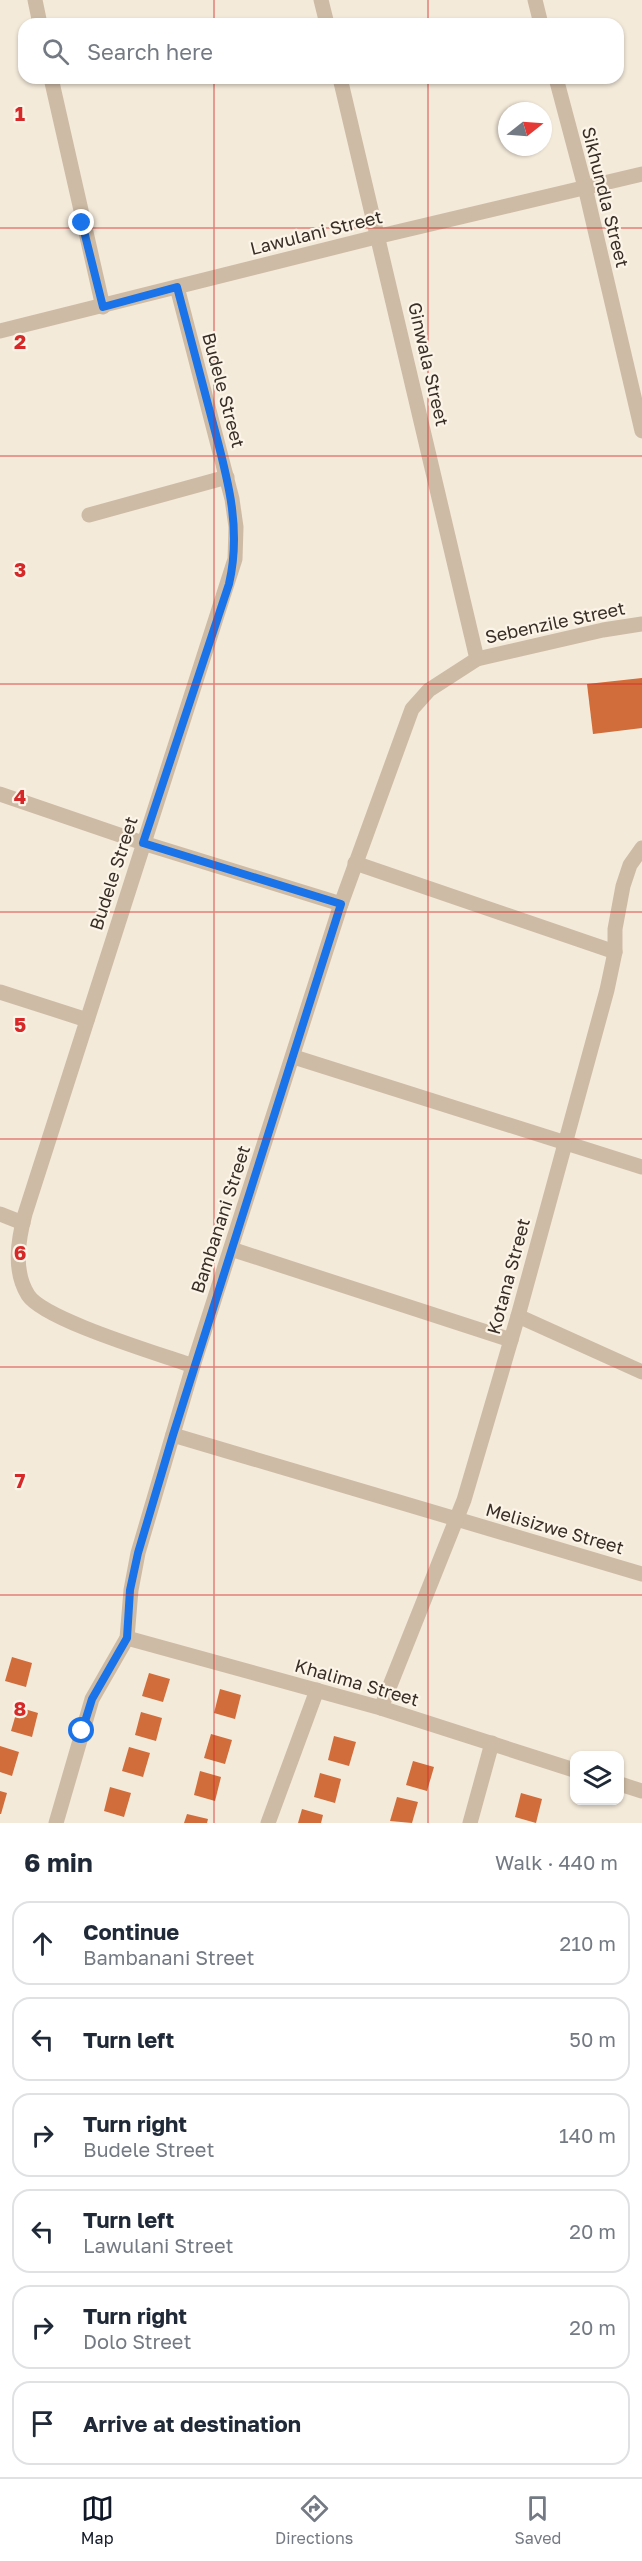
<!DOCTYPE html>
<html lang="en">
<head>
<meta charset="utf-8">
<style>
  :root { --surface:#fff; --page:#f2f2f3; --text:#1f2937; --muted:#747a83; --line:#e0e1e3; --accent:#111827 }
  body { margin:0; font-family:"Golos Text",sans-serif; background:var(--page); color:var(--text) }
  .controls { position:absolute; right:18px; bottom:18px; display:grid; overflow:hidden; border-radius:12px; box-shadow:0 2px 4px #0004 }
  .controls button { width:54px; height:54px; display:grid; place-items:center; padding:0; border:0; border-bottom:2px solid var(--line); background:var(--surface); color:var(--text); font:30px sans-serif }
  .compass { position:absolute; left:498px; top:102px; width:54px; height:54px; border-radius:50%; background:var(--surface); box-shadow:0 2px 4px #0004; rotate:73deg }
  .stop { position:absolute; width:18px; height:18px; margin:-14px; border:4px solid #1a73e8; border-radius:50%; background:#fff }
  .stop.end { background:#1a73e8; border-color:#fff; box-shadow:0 2px 6px #0008 }
  .list { margin:0; padding:0; list-style:none }
  h2 { display:flex; justify-content:space-between; align-items:center; height:78px; margin:0; padding:0 24px; font-size:26px }
  h2 small { font-size:20px; font-weight:400; color:var(--muted) }
  .list li { display:grid; grid-template-columns:39px 1fr auto; gap:18px; align-items:center; box-sizing:border-box; height:84px; margin:0 12px 12px; padding:0 12px; border:2px solid var(--line); border-radius:18px }
  .list b { display:block; font-size:22px; white-space:nowrap }
  .list p { margin:0; font-size:20px; white-space:nowrap; color:var(--muted) }
  .list em { font-size:20px; font-style:normal; color:var(--muted) }
  .icon { flex:none; width:33px; height:33px; fill:none; stroke:currentColor; stroke-width:2; stroke-linecap:round; stroke-linejoin:round }
  .map { position:relative; flex:none; width:642px; height:1823px; overflow:hidden }
  .search { position:absolute; background:var(--surface); box-shadow:0 2px 4px #0004; left:18px; right:18px; top:18px; height:66px; display:flex; align-items:center; gap:15px; box-sizing:border-box; padding:0 21px; border-radius:18px; color:var(--muted); font-size:22px }
  .sheet { height:654px; background:var(--surface) }
  nav { display:flex; justify-content:space-around; align-items:center; box-sizing:border-box; height:84px; border-top:2px solid var(--line); background:var(--surface); font-size:16px; color:var(--muted) }
  nav a { display:grid; justify-items:center; gap:3px }
  nav .on { color:var(--accent) }
  .map>svg:first-child { display:block }
  .building { fill:#d16c3b }
  .lines { fill:none; stroke-linecap:round; stroke-linejoin:round }
  .minor { stroke:#cebba5; stroke-width:15 }
  .route { stroke:#1a73e8; stroke-width:8 }
  .grid { fill:none; stroke:#d62828; stroke-width:1.5; stroke-opacity:0.55 }
  .labels { text-anchor:middle; dominant-baseline:central; stroke-width:4.5; stroke-linejoin:round; paint-order:stroke }
  .street-label { font-size:18px; fill:#392e27; stroke:#fbf4e7 }
  .grid-label { font-size:20px; text-anchor:middle; font-weight:bold; fill:#d62828; stroke:#fbf4e7; stroke-width:4.5; stroke-linejoin:round; paint-order:stroke }
</style>
</head>
<body>
<div class="map">
<svg width="642" height="1823" viewBox="0 0 642 1823">
  <rect width="100%" height="100%" fill="#f4eada"/>
  <g class="building">
    <path d="M642,678V728L593,734L587,684Z"/>
    <path d="M12,1657L32,1663L26,1687L5,1681Z"/>
    <path d="M149,1673L170,1679L163,1702L142,1696Z"/>
    <path d="M220,1689L241,1695L235,1719L214,1713Z"/>
    <path d="M18,1707L38,1713L32,1737L11,1731Z"/>
    <path d="M141,1712L162,1718L156,1741L135,1735Z"/>
    <path d="M211,1734L232,1740L225,1764L204,1758Z"/>
    <path d="M334,1736L356,1742L349,1766L328,1760Z"/>
    <path d="M0,1746L19,1752L12,1776L0,1772Z"/>
    <path d="M129,1747L150,1753L143,1777L122,1771Z"/>
    <path d="M413,1761L434,1767L427,1791L406,1785Z"/>
    <path d="M200,1771L221,1777L215,1801L194,1795Z"/>
    <path d="M320,1773L341,1779L335,1803L314,1797Z"/>
    <path d="M110,1787L131,1793L124,1817L104,1811Z"/>
    <path d="M0,1791L7,1793L1,1814H0Z"/>
    <path d="M521,1793L542,1799L536,1823L515,1817Z"/>
    <path d="M397,1797L418,1802L412,1823L390,1821Z"/>
    <path d="M302,1809L323,1815L321,1823H298Z"/>
    <path d="M187,1814L208,1819L207,1823H184Z"/>
  </g>
  <g class="lines">
    <g class="minor">
      <path d="M35,0L40,24"/>
      <path d="M321,0L327,24"/>
      <path d="M535,0L541,24"/>
      <path d="M51,78L103,307"/>
      <path d="M340,78L477,659"/>
      <path d="M556,78L585,187L642,431"/>
      <path d="M177,287L232,499L236,527L235,559L25,1214C18,1240 13,1271 28,1295C44,1320 160,1354 193,1366"/>
      <path d="M0,331L380,236L642,174"/>
      <path d="M89,515L227,477"/>
      <path d="M0,794L143,843L341,904"/>
      <path d="M355,863L615,952"/>
      <path d="M0,992L87,1020"/>
      <path d="M294,1057L642,1167"/>
      <path d="M0,1214L23,1223"/>
      <path d="M231,1249L511,1340"/>
      <path d="M518,1316L642,1372"/>
      <path d="M173,1435L642,1574"/>
      <path d="M127,1638L381,1708L574,1770"/>
      <path d="M381,1708L464,1500L518,1316L607,990L615,952V929L623,886L630,865L642,848"/>
      <path d="M620,1784L642,1791"/>
      <path d="M56,1823L92,1699L127,1638L131,1590L138,1553L193,1366L341,904L412,709L429,690L477,659L603,630L642,624"/>
      <path d="M268,1823L317,1690"/>
      <path d="M470,1823L492,1743"/>
    </g>
  </g>
  <g class="lines">
    <path class="route" d="M82,1731L92,1699L127,1638L130,1590L138,1553L173,1435L341,904L143,843L229,584C243,524 225,470 210,412C199,370 188,329 177,287L103,307L82,223"/>
  </g>
  <path class="grid" d="M214,0V24M428,0V24M214,78V1823M428,78V1823M0,228H642M0,456H642M0,684H642M0,912H642M0,1139H642M0,1367H642M0,1595H642"/>
  <g class="labels">
    <g class="street-label">
      <text transform="translate(606 197) rotate(76)">Sikhundla Street</text>
      <text transform="translate(316 232) rotate(-14)">Lawulani Street</text>
      <text transform="translate(429 364) rotate(77)">Ginwala Street</text>
      <text transform="translate(224 390) rotate(75)">Budele Street</text>
      <text transform="translate(555 622) rotate(-12)">Sebenzile Street</text>
      <text transform="translate(113 873) rotate(-72)">Budele Street</text>
      <text transform="translate(220 1219) rotate(-72)">Bambanani Street</text>
      <text transform="translate(508 1276) rotate(-75)">Kotana Street</text>
      <text transform="translate(555 1528) rotate(16)">Melisizwe Street</text>
      <text transform="translate(357 1682) rotate(16)">Khalima Street</text>
    </g>
  </g>
  <g class="grid-label">
    <text x="20" y="121">1</text>
    <text x="20" y="349">2</text>
    <text x="20" y="577">3</text>
    <text x="20" y="804">4</text>
    <text x="20" y="1032">5</text>
    <text x="20" y="1260">6</text>
    <text x="20" y="1488">7</text>
    <text x="20" y="1716">8</text>
  </g>
</svg>
<div class="controls">
<button><svg class="icon" aria-label="layers" viewBox="0 0 24 24"><path d="M12 4l9 5-9 5-9-5zM3 14l9 5 9-5"/></svg></button>
</div>
<svg class="compass" viewBox="-18 -18 36 36"><path d="M0-13l5 13h-10z" fill="#e53935"/><path d="M0 13l5-13h-10z" fill="#747a83"/></svg>
<div class="stop" style="left:82px;top:1731px"></div>
<div class="stop end" style="left:82px;top:223px"></div>
<div class="search"><svg class="icon" aria-label="search" viewBox="0 0 24 24"><circle cx="10" cy="10" r="6"/><path d="M15 15l6 6"/></svg>Search here</div>
</div>
<section class="sheet">
<h2>6 min<small>Walk · 440 m</small></h2>
<ul class="list">
<li><svg class="icon" aria-label="ahead" viewBox="0 0 24 24"><path d="M12 20V5M6 11l6-6 6 6"/></svg><div><b>Continue</b><p>Bambanani Street</p></div><em>210 m</em></li>
<li><svg class="icon" aria-label="left" viewBox="0 0 24 24"><path d="M17 20v-9H6M10 6l-5 5 5 5"/></svg><div><b>Turn left</b></div><em>50 m</em></li>
<li><svg class="icon" aria-label="right" viewBox="0 0 24 24"><path d="M7 20v-9h11M14 6l5 5-5 5"/></svg><div><b>Turn right</b><p>Budele Street</p></div><em>140 m</em></li>
<li><svg class="icon" aria-label="left" viewBox="0 0 24 24"><path d="M17 20v-9H6M10 6l-5 5 5 5"/></svg><div><b>Turn left</b><p>Lawulani Street</p></div><em>20 m</em></li>
<li><svg class="icon" aria-label="right" viewBox="0 0 24 24"><path d="M7 20v-9h11M14 6l5 5-5 5"/></svg><div><b>Turn right</b><p>Dolo Street</p></div><em>20 m</em></li>
<li><svg class="icon" aria-label="arrive" viewBox="0 0 24 24"><path d="M6 21V4h12l-3 4 3 4H6"/></svg><div><b>Arrive at destination</b></div></li>
</ul>
</section>
<nav>
<a class="on"><svg class="icon" aria-label="map" viewBox="0 0 24 24"><path d="M3 6l6-2 6 2 6-2v14l-6 2-6-2-6 2zM9 4v14M15 6v14"/></svg>Map</a>
<a><svg class="icon" aria-label="directions" viewBox="0 0 24 24"><path d="M12 3l9 9-9 9-9-9zM9 14v-3h6M13 9l2 2-2 2"/></svg>Directions</a>
<a><svg class="icon" aria-label="saved" viewBox="0 0 24 24"><path d="M7 4h10v16l-5-4-5 4z"/></svg>Saved</a>
</nav>
</body>
</html>
